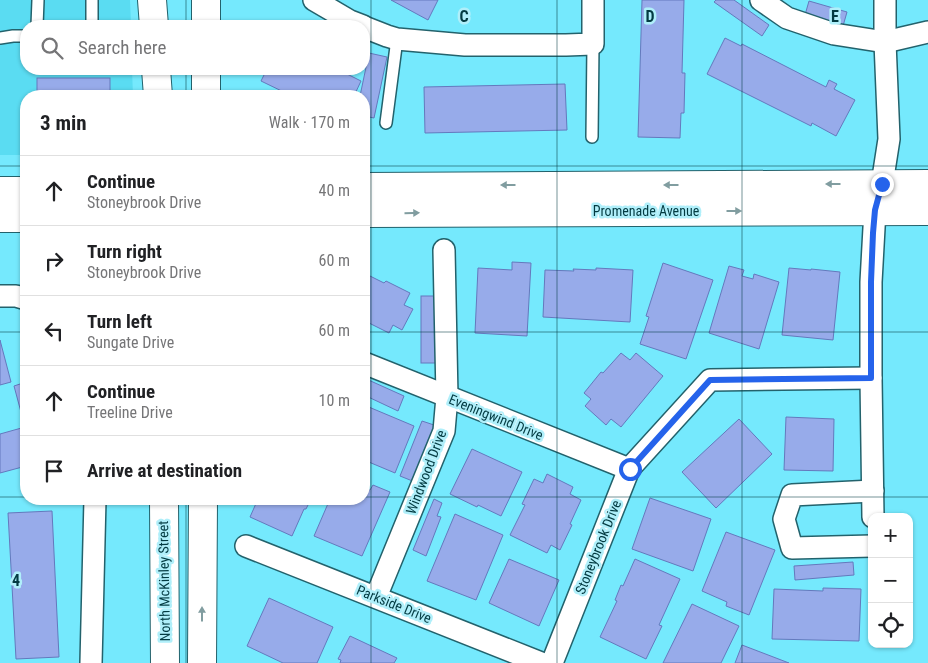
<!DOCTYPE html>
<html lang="en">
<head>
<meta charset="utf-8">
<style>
  :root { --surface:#fff; --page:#f2f2f2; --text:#202124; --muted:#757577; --line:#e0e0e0 }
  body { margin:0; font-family:"Roboto Condensed",sans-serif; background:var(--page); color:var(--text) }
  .controls { position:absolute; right:15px; bottom:15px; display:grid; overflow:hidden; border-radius:10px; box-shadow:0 1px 4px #0004 }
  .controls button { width:45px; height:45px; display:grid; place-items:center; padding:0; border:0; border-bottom:1px solid var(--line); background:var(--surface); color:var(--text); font:25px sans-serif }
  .stop { position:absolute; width:15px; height:15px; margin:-11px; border:4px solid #2563eb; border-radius:50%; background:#fff }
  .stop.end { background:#2563eb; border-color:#fff; box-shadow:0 1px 5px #0008 }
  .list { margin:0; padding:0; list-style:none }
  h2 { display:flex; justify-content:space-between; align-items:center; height:65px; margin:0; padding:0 20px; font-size:21px }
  h2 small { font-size:16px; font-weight:400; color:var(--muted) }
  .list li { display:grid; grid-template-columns:32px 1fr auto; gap:15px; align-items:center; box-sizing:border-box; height:70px; padding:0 20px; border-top:1px solid var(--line) }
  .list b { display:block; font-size:19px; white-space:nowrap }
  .list p { margin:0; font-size:16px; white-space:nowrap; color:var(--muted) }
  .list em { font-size:16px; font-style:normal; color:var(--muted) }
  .icon { flex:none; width:28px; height:28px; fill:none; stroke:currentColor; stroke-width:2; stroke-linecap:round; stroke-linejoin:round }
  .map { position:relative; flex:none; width:928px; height:663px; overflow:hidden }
  .search { position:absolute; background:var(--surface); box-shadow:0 1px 4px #0004; left:20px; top:20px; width:350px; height:55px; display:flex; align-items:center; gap:12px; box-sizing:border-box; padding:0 18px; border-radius:20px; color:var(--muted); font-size:19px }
  .panel { position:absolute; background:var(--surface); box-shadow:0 1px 4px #0004; left:20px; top:90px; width:350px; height:415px; border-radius:20px }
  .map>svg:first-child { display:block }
  .built { fill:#5adcf2 }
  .building { fill:#97abea; stroke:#6479bd }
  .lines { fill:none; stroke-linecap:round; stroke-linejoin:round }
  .lane-casing { stroke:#23626c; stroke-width:14 }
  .street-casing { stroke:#23626c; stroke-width:24 }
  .secondary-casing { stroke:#23626c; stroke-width:30 }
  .primary-casing { stroke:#23626c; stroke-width:30 }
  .lane { stroke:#fff; stroke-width:11 }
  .street { stroke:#fff; stroke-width:21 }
  .secondary { stroke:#fff; stroke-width:28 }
  .primary { stroke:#fff; stroke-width:28 }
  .oneway { fill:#819da0 }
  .route { stroke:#2563eb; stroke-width:6 }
  .grid { fill:none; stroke:#033b42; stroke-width:1; stroke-opacity:0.55 }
  .labels { text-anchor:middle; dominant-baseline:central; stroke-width:5; stroke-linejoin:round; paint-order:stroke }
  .street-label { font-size:14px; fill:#033b42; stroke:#b0effa }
  .grid-label { font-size:16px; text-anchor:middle; font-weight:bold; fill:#033b42; stroke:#b0effa; stroke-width:5; stroke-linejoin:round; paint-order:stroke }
</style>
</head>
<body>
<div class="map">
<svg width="928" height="663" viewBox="0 0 928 663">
  <rect width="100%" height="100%" fill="#75e9fd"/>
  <path class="built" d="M0,0H130L131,26H26V69H132L133,96H26V155H0Z"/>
  <g class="building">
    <path d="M391,0H438L428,20Z"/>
    <path d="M642,0H684L682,73H685L684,113H681L680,138L638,137Z"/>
    <path d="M716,0H734L769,25L762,36L714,2Z"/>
    <path d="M809,1L847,12L843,26L805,15Z"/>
    <path d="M725,38L741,46L742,44L826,87L829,80L837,84L834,89L855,100L836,136L812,123L811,126L707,74Z"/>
    <path d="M369,53L387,57L374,118L364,116V96H360Z"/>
    <path d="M267,69H337L361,81L354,96H292L261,81Z"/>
    <rect x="37" y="78" width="73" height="18"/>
    <path d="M565,84L567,130L425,133L424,87Z"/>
    <path d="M512,262L531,263L527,336L475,333L478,268L512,270Z"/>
    <path d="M663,263L713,280L686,359L640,344L649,317L646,316Z"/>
    <path d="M729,266L744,270L742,276L753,279L754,274L779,282L759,349L709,333Z"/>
    <path d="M596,268L633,270L630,322L543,317L545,270L574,271L573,269L596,270Z"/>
    <path d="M789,268L811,270V269L840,272L833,340L782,335Z"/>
    <path d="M364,273L384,283L386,281L410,293L404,305L413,309L402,330L393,325L389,333L367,322L364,329Z"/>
    <rect x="421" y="296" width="16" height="67"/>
    <path d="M0,340L11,382L0,385Z"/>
    <path d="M621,353L630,360L636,353L663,376L621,427L611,419L606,425L585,406L591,399L584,393L601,372L603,373Z"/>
    <path d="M364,378L404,396L398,411L364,395Z"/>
    <path d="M26,382V466L0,473V434L25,427L14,386Z"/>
    <path d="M364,405L414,426L395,473L364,460Z"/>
    <path d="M786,417L834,419L833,471L784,470Z"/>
    <path d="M739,419L772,454L716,508L682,472Z"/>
    <path d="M422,421L437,426L415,482L400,476Z"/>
    <path d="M472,449L522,472L501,516L478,505L477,507L450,494Z"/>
    <path d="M547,474L573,487L570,494L581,500L570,524L572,525L560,550L551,545L547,553L510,535L525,505L522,504L534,479L543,483Z"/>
    <path d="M373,485L390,492L362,556L314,536L330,499H364V488L370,490Z"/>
    <path d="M650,498L711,519L693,571L632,549Z"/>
    <path d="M258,499H311L306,509H304L292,536L250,517Z"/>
    <path d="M434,499L442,503L437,516L441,517L426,556L413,550Z"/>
    <path d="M52,511L59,657L16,659L8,513Z"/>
    <path d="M455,514L503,535L476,600L427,581Z"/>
    <path d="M726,532L775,550L749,615L726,606L727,602L702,591Z"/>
    <path d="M509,559L559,580L539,626L489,603Z"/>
    <path d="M635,559L680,579L659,625L662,626L646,659L600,637L617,601L615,600L621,585L623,586Z"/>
    <path d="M853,562L854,575L795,580L794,566Z"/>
    <path d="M823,588L861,589L859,641L772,639L774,589L823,591Z"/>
    <path d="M269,598L333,627L317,663H283L247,646Z"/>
    <path d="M692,604L739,626L721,663H663Z"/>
    <path d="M350,636L397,658L394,663H340L341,660L338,659Z"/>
    <path d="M742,645L789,663H735Z"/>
  </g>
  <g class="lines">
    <defs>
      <g id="lane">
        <path d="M92,0V26"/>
        <path d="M37,26L38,0"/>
        <path d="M0,38L13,36H26"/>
        <path d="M386,123L397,39"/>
        <path d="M592,137L593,44"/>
      </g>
      <g id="street">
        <path d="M314,0L350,21L363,26"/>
        <path d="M761,0L787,18L834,34L885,42L928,32"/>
        <path d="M364,27L387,36L397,39L465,45H566L593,44V0"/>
        <path d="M0,296H16L26,299"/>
        <path d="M364,363L629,469"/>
        <path d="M873,517L871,378V282L875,210L882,184L889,139L885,42V0"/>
        <path d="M246,546L541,663"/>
        <path d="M872,546L792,548L784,519L792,495L873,491"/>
        <path d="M376,597L444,431L447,397L444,250"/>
        <path d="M91,663L95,499"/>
        <path d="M552,663L629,469L710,380L871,378"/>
      </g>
      <g id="secondary">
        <path d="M364,187L928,184"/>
        <path d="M0,191H26"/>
        <path d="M364,213L928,211"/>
        <path d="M0,218H26"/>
      </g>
      <g id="primary">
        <path d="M152,0L154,26"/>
        <path d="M206,0V26"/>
        <path d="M156,69L158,96"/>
        <path d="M206,69V96"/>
        <path d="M164,499L165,663"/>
        <path d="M202,663L203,499"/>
      </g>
    </defs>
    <use href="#lane" class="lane-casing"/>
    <use href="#street" class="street-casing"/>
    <use href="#secondary" class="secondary-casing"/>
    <use href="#primary" class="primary-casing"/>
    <use href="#lane" class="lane"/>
    <use href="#street" class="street"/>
    <use href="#secondary" class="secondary"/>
    <use href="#primary" class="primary"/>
  </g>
  <defs><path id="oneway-solid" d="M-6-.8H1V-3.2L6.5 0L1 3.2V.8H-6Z" transform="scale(1.25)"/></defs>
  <g class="oneway">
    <use href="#oneway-solid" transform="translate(833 184) rotate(180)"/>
    <use href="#oneway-solid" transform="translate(508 185) rotate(180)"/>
    <use href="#oneway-solid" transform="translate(671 185) rotate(180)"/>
    <use href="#oneway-solid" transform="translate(734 211)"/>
    <use href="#oneway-solid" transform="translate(412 213) rotate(-1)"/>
    <use href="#oneway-solid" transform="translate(202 614) rotate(-90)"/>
  </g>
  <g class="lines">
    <path class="route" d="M630,469L710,380L871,378V282L873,233L875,210L882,184"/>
  </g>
  <path class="grid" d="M186,0V26M371,0V663M557,0V663M742,0V663M186,69V96M0,166H26M364,166H928M0,332H26M364,332H928M0,497H26M364,497H928M186,499V663"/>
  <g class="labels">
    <g class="street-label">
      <text x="646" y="211">Promenade Avenue</text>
      <text transform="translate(496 417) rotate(22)">Eveningwind Drive</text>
      <text transform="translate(426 472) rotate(-69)">Windwood Drive</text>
      <text transform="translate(598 547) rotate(-68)">Stoneybrook Drive</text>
      <text transform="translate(164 581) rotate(-91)">North McKinley Street</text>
      <text transform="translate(394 604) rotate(22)">Parkside Drive</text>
    </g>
  </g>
  <g class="grid-label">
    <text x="464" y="22">C</text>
    <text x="650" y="22">D</text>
    <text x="835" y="22">E</text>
    <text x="16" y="586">4</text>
  </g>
</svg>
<div class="controls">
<button>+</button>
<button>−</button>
<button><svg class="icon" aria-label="locate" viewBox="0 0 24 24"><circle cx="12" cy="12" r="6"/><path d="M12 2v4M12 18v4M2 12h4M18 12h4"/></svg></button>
</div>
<div class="stop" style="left:630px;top:469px"></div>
<div class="stop end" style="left:882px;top:184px"></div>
<div class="search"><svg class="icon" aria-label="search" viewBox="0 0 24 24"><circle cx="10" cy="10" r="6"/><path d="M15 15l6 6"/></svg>Search here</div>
<section class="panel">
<h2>3 min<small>Walk · 170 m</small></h2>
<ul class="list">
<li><svg class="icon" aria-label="ahead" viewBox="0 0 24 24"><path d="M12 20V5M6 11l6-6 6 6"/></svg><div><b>Continue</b><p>Stoneybrook Drive</p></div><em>40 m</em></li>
<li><svg class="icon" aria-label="right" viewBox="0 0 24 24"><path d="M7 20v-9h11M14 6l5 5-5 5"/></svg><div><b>Turn right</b><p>Stoneybrook Drive</p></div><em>60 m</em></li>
<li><svg class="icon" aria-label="left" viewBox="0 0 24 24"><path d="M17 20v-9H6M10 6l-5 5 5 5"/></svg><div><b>Turn left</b><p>Sungate Drive</p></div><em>60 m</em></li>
<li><svg class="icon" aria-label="ahead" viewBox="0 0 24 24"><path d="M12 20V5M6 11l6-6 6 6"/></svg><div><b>Continue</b><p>Treeline Drive</p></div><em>10 m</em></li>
<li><svg class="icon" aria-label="arrive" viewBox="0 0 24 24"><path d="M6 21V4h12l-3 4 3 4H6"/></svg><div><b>Arrive at destination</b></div></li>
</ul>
</section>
</div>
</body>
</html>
